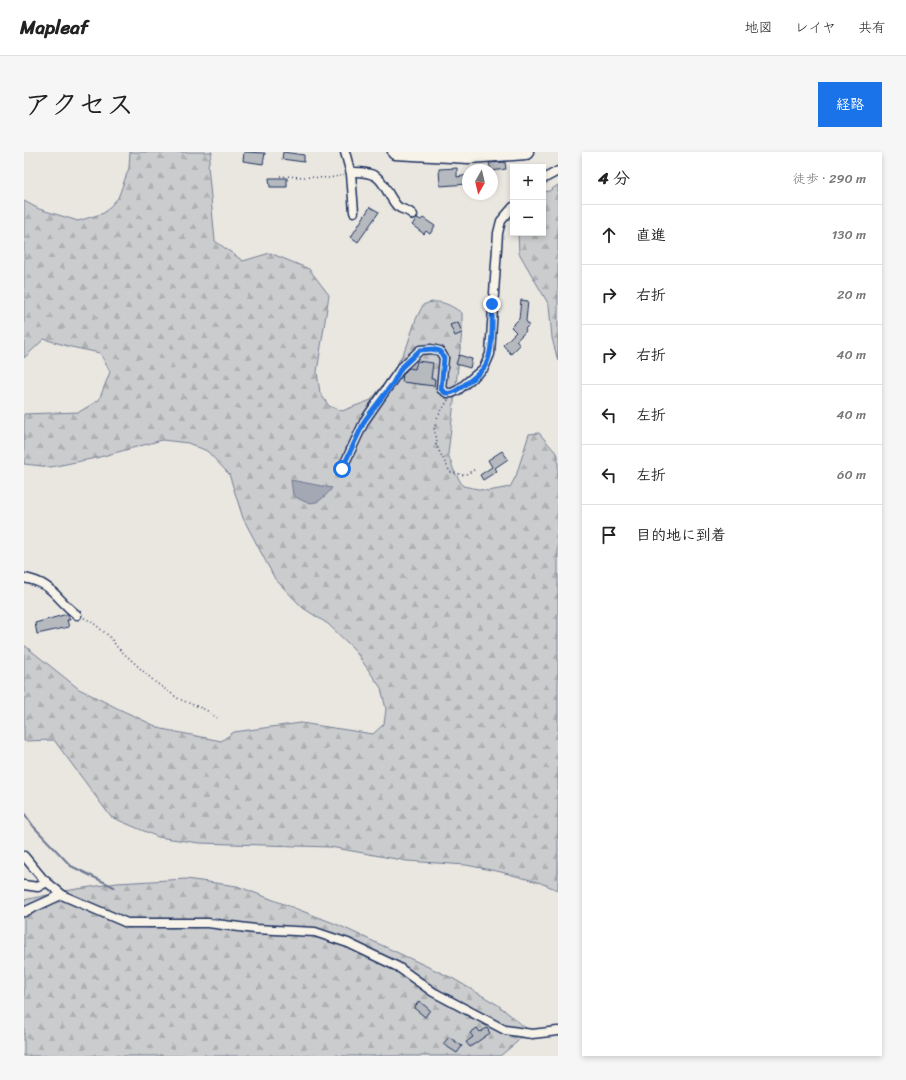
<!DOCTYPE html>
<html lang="ja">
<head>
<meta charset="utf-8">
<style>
  :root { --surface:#fff; --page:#f6f6f6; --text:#222; --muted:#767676; --line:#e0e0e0; --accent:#1a73e8 }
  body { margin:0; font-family:Sriracha,"Klee One",sans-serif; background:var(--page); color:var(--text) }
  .controls { position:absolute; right:12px; top:12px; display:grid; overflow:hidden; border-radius:0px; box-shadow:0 2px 6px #0003 }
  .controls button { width:36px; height:36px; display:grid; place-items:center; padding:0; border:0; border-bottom:1px solid var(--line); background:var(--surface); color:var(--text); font:20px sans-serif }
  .compass { position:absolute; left:438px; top:12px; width:36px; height:36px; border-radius:50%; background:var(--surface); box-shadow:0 2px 6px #0003; rotate:188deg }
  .stop { position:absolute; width:12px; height:12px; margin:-9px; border:3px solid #1a73e8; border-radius:50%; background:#fff }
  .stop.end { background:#1a73e8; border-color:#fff; box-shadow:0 1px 4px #0008 }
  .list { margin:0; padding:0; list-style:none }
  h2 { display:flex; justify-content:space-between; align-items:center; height:52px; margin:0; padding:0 16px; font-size:17px }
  h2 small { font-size:13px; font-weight:400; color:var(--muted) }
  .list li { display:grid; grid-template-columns:26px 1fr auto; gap:12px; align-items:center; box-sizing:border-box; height:60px; padding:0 16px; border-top:1px solid var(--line) }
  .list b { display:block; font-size:15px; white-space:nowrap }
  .list em { font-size:13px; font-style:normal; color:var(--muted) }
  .icon { flex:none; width:22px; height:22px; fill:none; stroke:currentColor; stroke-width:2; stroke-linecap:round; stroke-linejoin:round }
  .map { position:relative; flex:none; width:534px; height:904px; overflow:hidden; border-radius:0px }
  header { display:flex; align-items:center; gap:24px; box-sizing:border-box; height:56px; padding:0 20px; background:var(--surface); border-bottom:1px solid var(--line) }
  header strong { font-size:19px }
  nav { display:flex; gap:22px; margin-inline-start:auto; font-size:14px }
  .intro { display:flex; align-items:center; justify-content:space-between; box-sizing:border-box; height:96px; padding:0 24px }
  h1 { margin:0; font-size:28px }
  .button { padding:10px 18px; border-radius:0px; background:var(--accent); color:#fff; font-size:14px; font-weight:700 }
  main { display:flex; gap:24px; padding:0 24px }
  aside { flex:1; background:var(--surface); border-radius:0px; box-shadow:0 2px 6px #0003 }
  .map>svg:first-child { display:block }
  .forest { fill:url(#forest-firs); stroke:#737e96 }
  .water { fill:#a3a8b4; stroke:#6d7892 }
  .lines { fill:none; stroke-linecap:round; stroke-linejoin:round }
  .stream { stroke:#6d7892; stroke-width:2 }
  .building { fill:#b6babf; stroke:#1b2f5e }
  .street-casing { stroke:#1b2f5e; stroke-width:11 }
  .highway-casing { stroke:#1b2f5e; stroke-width:17 }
  .path { stroke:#1b2f5e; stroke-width:1.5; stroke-dasharray:1 3; stroke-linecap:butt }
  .street { stroke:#f7f3e8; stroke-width:8 }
  .highway { stroke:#f7f3e8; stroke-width:14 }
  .route { stroke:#1a73e8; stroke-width:5 }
</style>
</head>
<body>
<header>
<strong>Mapleaf</strong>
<nav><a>地図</a><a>レイヤ</a><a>共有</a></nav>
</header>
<div class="intro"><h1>アクセス</h1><a class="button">経路</a></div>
<main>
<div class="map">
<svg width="534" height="904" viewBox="0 0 534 904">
  <defs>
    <pattern id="forest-firs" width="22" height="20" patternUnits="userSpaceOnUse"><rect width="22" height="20" fill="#cbcccd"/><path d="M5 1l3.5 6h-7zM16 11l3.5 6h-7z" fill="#aeb0b2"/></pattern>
  </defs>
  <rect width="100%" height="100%" fill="#eae7e0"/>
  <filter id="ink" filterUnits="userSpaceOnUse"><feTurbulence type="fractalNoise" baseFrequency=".025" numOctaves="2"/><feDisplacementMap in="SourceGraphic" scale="8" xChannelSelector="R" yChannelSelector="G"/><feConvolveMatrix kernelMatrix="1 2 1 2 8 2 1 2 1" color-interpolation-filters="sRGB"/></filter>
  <g filter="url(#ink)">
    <g class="forest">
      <path d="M106,0H188L184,13L191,89L219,109L246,101L285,117L305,143L293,220L296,241L305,254L318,259L347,248L368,222L383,194L392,167L399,153C414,146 425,152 438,161V180L424,302L430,319L439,334L464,339L486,335L492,324L505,282L515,281L534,303V738L514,730L477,720L442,713L383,709L306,695L175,691L134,685L87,665L30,588L0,589V493L55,537L95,557L138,577L197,589L210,580L277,571L349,582L360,572L362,557L357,536L329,496L304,472L279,456L251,427L219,366L205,322L183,299L164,291L138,288L72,306L27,315L0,312V262L55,260L75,248L86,220L76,201L47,195L20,187L0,206V49L15,57L54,69L80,61L94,46L105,16Z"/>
      <path d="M534,33V209L528,186L525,153L495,101L494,81H519V40L525,39Z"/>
      <path d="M162,727L213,734L312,772L428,826L474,853L503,877L493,890L476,904H0V748L47,738L93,731Z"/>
    </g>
    <path class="water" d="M267,328L308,336C296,352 287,356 269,343Z"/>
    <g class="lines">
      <path class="stream" d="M0,661L10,675L47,714L90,735"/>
    </g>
    <g class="building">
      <path d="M220,0L241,1L239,12L219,9Z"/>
      <path d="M259,0L280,3V10L258,7Z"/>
      <path d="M481,10L482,17L468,19L467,18L465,11Z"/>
      <path d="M433,16V25L444,23V32L416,34L415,17Z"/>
      <path d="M245,26H263V35H246Z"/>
      <path d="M346,55L355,60L334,90L327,85Z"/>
      <path d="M393,66L397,68L399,66L411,74L406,82L402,79L400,82L388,73Z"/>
      <path d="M497,148L504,149L502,169L505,173L501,177L502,179L492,189L496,193L487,202L479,193L492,180L487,175L495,167Z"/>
      <path d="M434,170L438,181L431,184L426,173Z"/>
      <path d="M435,203L448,207L446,216L432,212Z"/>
      <path d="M393,209L409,211L407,227H411L410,234L378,230L379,222L385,216L391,217Z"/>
      <path d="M478,299L484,307L471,316L473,319L459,328L456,323L468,315L464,308Z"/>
      <path d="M43,462L46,468H43L45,475L13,482L11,471Z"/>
      <path d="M395,849L406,858L401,865L390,856Z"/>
      <path d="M453,876L456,880L463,876L466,881L446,895L442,890L449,885L446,881Z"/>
      <path d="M425,885L438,894L433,901L419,892Z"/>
    </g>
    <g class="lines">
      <defs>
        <g id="street">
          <path d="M321,0L327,22L330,60"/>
          <path d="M327,20C362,19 356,33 373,54C379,59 384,57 389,63"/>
          <path d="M519,27L534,19"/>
          <path d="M318,317L341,268L377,216L396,198L407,197L416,199L420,206L417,237L423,241H428L434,238L460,216L466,202L474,81L477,69L489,55"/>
          <path d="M0,426C29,431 32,447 53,463"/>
          <path d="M0,704L19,727L40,744L103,771H184L231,777L291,780L324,791L374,815L409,840L481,878L508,882L534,879"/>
          <path d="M0,733L14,735L23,730"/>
          <path d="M0,760L37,743"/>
        </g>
        <path id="highway" d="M371,0L445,4L502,0"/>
      </defs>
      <use href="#street" class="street-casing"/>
      <use href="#highway" class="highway-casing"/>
      <g class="path">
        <path d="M256,24L305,26L320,23"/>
        <path d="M424,248L413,266L410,278L413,287L412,293L426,320L440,323L452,317"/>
        <path d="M60,466L67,469L86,485L93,495L131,530L155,547L182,558L193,566"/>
      </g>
      <use href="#street" class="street"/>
      <use href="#highway" class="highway"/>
    </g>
  </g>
  <g class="lines" filter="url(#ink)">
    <path class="route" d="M318,317L341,268L369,231L377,216L396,198L408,197L416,199L420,206L417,237C421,243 427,242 433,238C442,232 455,223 461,214C470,200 468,168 468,152"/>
  </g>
</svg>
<div class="controls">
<button>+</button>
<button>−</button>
</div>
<svg class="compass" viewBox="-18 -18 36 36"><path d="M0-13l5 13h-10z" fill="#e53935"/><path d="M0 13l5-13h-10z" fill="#767676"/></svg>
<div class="stop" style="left:318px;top:317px"></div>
<div class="stop end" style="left:468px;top:152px"></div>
</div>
<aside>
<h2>4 分<small>徒歩 · 290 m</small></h2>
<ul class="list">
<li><svg class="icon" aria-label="ahead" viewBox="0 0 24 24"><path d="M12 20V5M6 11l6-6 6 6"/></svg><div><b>直進</b></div><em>130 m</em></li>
<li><svg class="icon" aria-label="right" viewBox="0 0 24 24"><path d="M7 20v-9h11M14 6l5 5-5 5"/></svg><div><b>右折</b></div><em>20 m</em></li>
<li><svg class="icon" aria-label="right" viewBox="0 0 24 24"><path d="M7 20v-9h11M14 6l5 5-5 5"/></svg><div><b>右折</b></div><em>40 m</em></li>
<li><svg class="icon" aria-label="left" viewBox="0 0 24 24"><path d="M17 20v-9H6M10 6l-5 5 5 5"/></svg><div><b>左折</b></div><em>40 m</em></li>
<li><svg class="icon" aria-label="left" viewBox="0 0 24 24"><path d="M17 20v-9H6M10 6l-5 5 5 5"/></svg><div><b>左折</b></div><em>60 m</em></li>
<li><svg class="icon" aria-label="arrive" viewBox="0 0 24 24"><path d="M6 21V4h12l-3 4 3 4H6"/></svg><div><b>目的地に到着</b></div></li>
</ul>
</aside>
</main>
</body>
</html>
